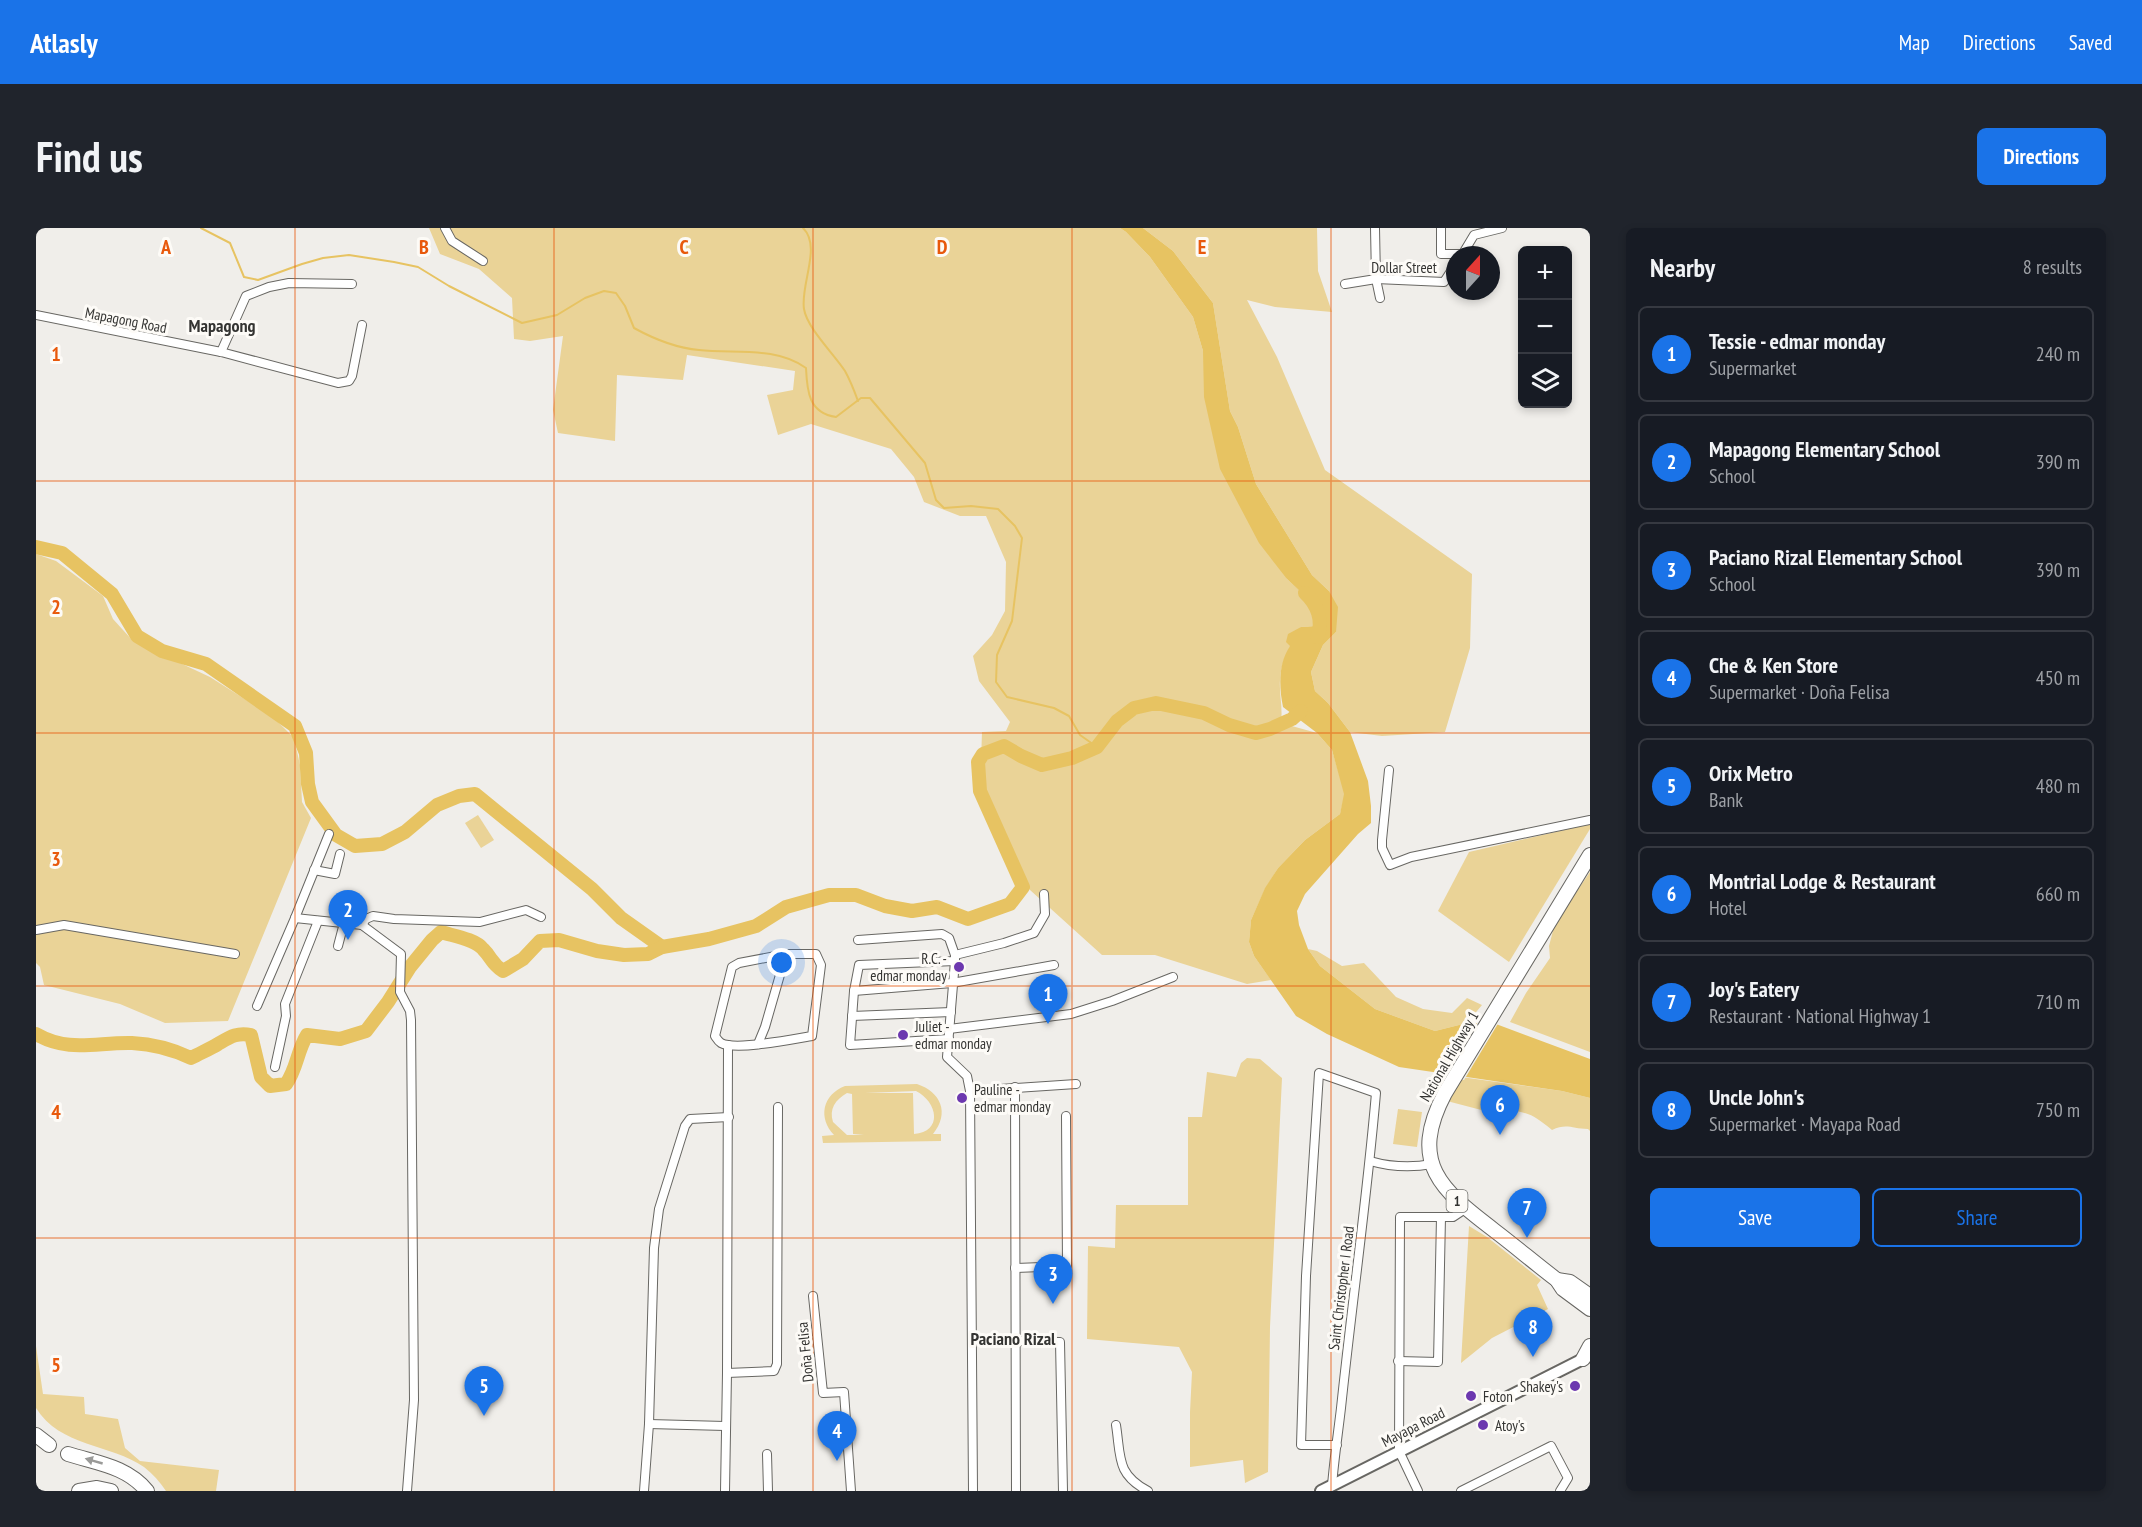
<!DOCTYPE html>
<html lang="en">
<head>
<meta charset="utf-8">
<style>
  :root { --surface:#171b24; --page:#20242c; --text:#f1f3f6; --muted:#9ea1a6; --line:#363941; --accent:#1a73e8 }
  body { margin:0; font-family:"PT Sans Narrow",sans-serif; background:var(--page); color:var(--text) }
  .controls { position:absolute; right:18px; top:18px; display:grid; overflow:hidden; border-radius:9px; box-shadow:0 3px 9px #0003 }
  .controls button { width:54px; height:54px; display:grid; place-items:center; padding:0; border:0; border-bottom:2px solid var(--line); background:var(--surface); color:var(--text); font:30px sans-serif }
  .compass { position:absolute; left:1410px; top:18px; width:54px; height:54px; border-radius:50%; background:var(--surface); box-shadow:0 3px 9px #0003; rotate:21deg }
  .you { position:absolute; left:746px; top:735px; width:21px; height:21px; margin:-15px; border:4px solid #fff; border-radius:50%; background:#1a73e8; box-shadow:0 0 0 9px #1a73e833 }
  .badge { display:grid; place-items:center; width:39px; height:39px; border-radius:50%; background:var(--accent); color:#fff; font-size:20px; font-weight:700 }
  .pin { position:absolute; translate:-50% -50px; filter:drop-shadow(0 2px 3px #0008) }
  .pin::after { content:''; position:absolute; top:32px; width:21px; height:18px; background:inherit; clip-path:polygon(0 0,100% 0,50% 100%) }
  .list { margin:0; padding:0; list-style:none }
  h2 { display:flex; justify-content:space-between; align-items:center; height:78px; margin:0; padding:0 24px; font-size:26px }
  h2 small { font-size:20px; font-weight:400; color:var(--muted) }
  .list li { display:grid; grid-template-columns:39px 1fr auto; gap:18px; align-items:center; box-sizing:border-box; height:96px; margin:0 12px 12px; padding:0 12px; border:2px solid var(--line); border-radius:9px }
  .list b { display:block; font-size:22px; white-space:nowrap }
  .list p { margin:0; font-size:20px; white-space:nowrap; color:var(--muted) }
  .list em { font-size:20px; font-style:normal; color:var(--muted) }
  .actions { display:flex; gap:12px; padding:18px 24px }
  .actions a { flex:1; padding:14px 0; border:2px solid var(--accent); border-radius:9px; text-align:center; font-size:21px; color:var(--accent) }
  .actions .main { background:var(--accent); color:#fff }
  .icon { flex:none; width:33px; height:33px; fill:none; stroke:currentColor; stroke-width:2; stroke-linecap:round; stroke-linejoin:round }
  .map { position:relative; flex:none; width:1554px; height:1263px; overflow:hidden; border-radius:9px }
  header { display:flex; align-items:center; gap:36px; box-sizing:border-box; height:84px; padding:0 30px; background:var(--accent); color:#fff }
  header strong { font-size:28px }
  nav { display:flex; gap:33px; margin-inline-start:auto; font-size:21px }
  .intro { display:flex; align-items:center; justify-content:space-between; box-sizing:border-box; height:144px; padding:0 36px }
  h1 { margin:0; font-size:42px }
  .button { padding:15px 27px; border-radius:9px; background:var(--accent); color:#fff; font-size:21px; font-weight:700 }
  main { display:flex; gap:36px; padding:0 36px }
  aside { flex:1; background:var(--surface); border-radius:9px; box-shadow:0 3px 9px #0003 }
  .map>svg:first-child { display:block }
  .green { fill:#ead397; fill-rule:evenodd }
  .water { fill:#e7c362 }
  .pier { fill:#f0eeea }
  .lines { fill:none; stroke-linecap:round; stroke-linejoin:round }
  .stream { stroke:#e7c362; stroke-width:2 }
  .river { stroke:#e7c362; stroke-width:14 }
  .street-casing { stroke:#686763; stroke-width:10 }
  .secondary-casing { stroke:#686763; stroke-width:14 }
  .highway-casing { stroke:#686763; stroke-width:16 }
  .street { stroke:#fff; stroke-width:8 }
  .secondary { stroke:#fff; stroke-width:10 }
  .highway { stroke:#fff; stroke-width:14 }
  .oneway { fill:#9a9a98 }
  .grid { fill:none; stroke:#e8590c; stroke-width:1.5; stroke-opacity:0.55 }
  .poi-dot { fill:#6c38af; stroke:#fdfbf7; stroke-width:2 }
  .labels { text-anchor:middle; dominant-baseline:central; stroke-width:6; stroke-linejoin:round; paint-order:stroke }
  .shield { fill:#fdfbf7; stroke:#70706d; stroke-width:1.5 }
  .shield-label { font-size:14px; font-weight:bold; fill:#343432 }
  .street-label { font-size:15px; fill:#343432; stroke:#fdfbf7 }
  .poi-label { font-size:15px; fill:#343432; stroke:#fdfbf7; text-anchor:start }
  .quarter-label { font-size:18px; font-weight:bold; fill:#343432; stroke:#fdfbf7 }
  .grid-label { font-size:20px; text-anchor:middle; font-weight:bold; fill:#e8590c; stroke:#fdfbf7; stroke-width:6; stroke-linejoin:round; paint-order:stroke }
</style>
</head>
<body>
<header>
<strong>Atlasly</strong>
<nav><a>Map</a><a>Directions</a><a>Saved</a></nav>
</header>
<div class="intro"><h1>Find us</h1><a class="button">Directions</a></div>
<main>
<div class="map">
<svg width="1554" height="1263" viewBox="0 0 1554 1263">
  <rect width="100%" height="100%" fill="#f0eeea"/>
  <g class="green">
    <path d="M393,0H1084L1090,4L1114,29L1157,89L1167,123L1251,351L1284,381L1286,391L1280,398L1265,399C1255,417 1245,431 1244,452C1243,466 1247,479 1245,495L1281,505L1296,522L1309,566L1304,586L1269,612L1242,640L1229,661L1215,692L1213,714L1218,728L1235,752L1211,756L1119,727H1066L994,662L978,639L944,563L946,504L970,503L974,494L943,453L937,428L956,407L969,383L970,334L950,288H924L888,274L878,249L855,221L775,196L742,207L731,167L757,162L759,143L651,127L647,152L581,147L579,213L522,205L517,182L527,108L494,113L478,111L476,70L443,41L404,26Z"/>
    <path d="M1107,0H1281L1282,43L1296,84L1239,79L1211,72L1241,129L1289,242L1436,346L1434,420L1409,504L1346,508L1314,504L1292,475L1279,463L1275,444L1287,417L1300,404L1293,363L1276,347L1220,256L1202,199L1194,183L1177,75L1137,23Z"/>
    <path d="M0,326L20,333L67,368L77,391L97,413L174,449L237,489L258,510L264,537L266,574L275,590L192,793L129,795L84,776L8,757L4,739L0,735Z"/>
    <path d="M442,587L458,612L445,620L429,595Z"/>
    <path d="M1554,596V601L1473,734L1402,683L1433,624Z"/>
    <path d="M1554,644V824L1474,794L1490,765L1514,730L1513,718L1519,695Z"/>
    <path d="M1272,721L1281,723L1306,738L1328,735L1360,769L1387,781L1416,785L1431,770L1446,777L1431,795L1399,803L1339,781L1284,738Z"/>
    <path d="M1211,830L1224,831L1246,850L1234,1099L1232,1244L1209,1255L1207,1232L1154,1239V1184L1156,1144L1143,1119L1051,1111L1052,1018L1079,1020L1080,977H1152V889H1166L1171,844L1200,849L1205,835Z"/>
    <path d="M1425,849L1526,863L1554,870V903L1552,901C1536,901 1531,895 1516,902C1500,889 1495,885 1474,882L1472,889L1411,873Z"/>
    <path d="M881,856C905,864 914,885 897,906H905V913L787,915L786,908L798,907C782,890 786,867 809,858ZM880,863C902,874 907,904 878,906L877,865H829ZM811,865L816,866L817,906L828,907H811L797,894C793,881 799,872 811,865Z"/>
    <path d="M1362,881L1386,884L1381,919L1357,916Z"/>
    <path d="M1433,998L1451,1009L1505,1052L1501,1057L1512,1081L1456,1110L1425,1135Z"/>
    <path d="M0,1118L7,1166L48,1169L49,1186L82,1191L89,1220L104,1233L183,1242L180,1263H130C124,1254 117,1246 108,1239C75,1216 24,1219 0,1180Z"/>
  </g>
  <path class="water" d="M1084,0H1107L1137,23L1177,75L1194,183L1202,199L1220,256L1276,347L1293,363L1302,379L1300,404L1287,417L1275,444L1279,463L1292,475L1314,504L1332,553L1335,578V595L1322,606L1269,666L1261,683L1263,697L1272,721L1284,738L1339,781L1399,803L1431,795L1460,796L1554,831V870L1526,863L1363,839L1291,806L1260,788L1218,728L1213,714L1215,692L1229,660L1242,640L1269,612L1304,586L1308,566L1296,522L1281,505L1247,479C1243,459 1242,436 1254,418L1250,414L1252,406L1265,399L1280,398L1286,390L1283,381L1251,351L1223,315L1184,241L1168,169L1167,123L1157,89L1114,29L1090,4Z"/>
  <path class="pier" d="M1443,792L1463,794L1428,852L1409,849Z"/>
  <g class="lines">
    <g class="stream">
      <path d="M165,0L194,15L208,49L222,52L266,36L287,30L313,27L358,34L382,39L413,58L486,95L521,87L549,70L568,63L580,65L589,78L598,100C618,111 640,120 663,122C699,126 740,118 770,140C771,164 773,185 800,189L825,170H834L889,235L900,272L908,280L935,278L962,281L979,298L986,310L976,393L961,427L960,454L971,469L1018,480L1033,488L1044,507L1061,519"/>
      <path d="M767,0C786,18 764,57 768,81C771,100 798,126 809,143C814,152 818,162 822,173"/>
    </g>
    <g class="river">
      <path d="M0,319L26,325L76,366L101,408L126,423L170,436L259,498L270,525L272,556L276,574L300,607L319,618L346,616L369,604L401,577L423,568L439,566L556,661L585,690L626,719"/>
      <path d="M1269,365C1281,376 1288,393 1281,409"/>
      <path d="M0,806C33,825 60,814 96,815C117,816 136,821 155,830C164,825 174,821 182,816C194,809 201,804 215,807L225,849L234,858L250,856C261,841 261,823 271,807L304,811L330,803L352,774L374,739L396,712L405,704C418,708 439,711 447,721C456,730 455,735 467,743L487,731L504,713L523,712L561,723L588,727L612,726L626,719L673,711L720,698L750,679L793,667H820L849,678L876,683L901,679L932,691L974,676L987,659L944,563L942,534L947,526L968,518L985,528L1006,537L1036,530L1061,519L1081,493L1098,480L1120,475L1168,485L1193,497L1220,505L1234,501L1256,491L1265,483"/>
    </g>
    <defs>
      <g id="street">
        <path d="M409,0L416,13L447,33"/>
        <path d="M1339,0L1340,51L1344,70"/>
        <path d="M1405,0V26H1426"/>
        <path d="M1426,27L1438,7L1466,0"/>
        <path d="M1309,56L1340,51L1408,54L1419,37"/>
        <path d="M0,87L185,124L302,155L313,153L316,148L326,97"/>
        <path d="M185,124L210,68L233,59L253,55L316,56"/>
        <path d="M1353,542L1346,612V620L1354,637L1375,629L1554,592"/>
        <path d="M278,642L299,646L304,626"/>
        <path d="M259,690L326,697L365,726L364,764L374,783L375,792L378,1172L371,1263"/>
        <path d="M326,697L330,691L337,688L358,691L444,694L490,682L505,689"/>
        <path d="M0,702L28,697L199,726"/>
        <path d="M822,712L906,706L913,710L919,727V733L911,829L931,848L934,863L937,1263"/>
        <path d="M302,718L308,695"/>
        <path d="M750,726H780L785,737L776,808C758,811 700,823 685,815C682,813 681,811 679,808L696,739L703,735Z"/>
        <path d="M919,727L968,715L998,705L1009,686L1008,666"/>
        <path d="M818,763L916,755L1018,737"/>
        <path d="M221,778L259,690L293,606"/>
        <path d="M816,788L915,784"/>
        <path d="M913,801L1035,786L1076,773L1137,749"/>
        <path d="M913,811L814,817L818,763L823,737L919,733"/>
        <path d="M722,816L729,799L750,726"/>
        <path d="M239,839L250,788L249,776L282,693"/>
        <path d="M979,859L980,1263"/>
        <path d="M934,863L1040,856"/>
        <path d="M1334,933C1355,939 1375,940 1396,936"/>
        <path d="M979,1040L1031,1038L1030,888"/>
        <path d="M777,1068L787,1165L808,1164L815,1263"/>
        <path d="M937,1112L1024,1114L1027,1263"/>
        <path d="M1362,1133L1402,1134L1405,989"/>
        <path d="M691,1145L738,1143L741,1136L742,879"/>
        <path d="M613,1196L689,1198"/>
        <path d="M1080,1197C1085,1229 1080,1246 1112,1263"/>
        <path d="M731,1226L732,1263"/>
        <path d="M1296,1258C1298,1232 1302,1206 1305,1180C1316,1075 1331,970 1340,865L1283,845L1270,1048L1265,1217H1301"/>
        <path d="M608,1263L613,1196L618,1020L623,981L649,898L654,891L693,889"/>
        <path d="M689,1263L691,1145L692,817"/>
        <path d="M1382,1263L1363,1223L1364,989H1417L1429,981"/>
        <path d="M1425,1263L1515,1218L1532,1250L1524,1263"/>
      </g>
      <path id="secondary" d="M1285,1263L1553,1128"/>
      <g id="highway">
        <path d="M1554,627L1409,865C1372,935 1405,962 1459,1003C1480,1019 1500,1036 1521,1052L1527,1061L1554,1081"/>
        <path d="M1521,1052L1534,1054L1554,1068"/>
        <path d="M1547,1131L1554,1118"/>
        <path d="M0,1207L13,1217"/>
        <path d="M32,1226C60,1235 91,1238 111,1263"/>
        <path d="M43,1263L61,1260L75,1263"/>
      </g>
    </defs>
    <use href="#street" class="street-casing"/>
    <use href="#secondary" class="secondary-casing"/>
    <use href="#highway" class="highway-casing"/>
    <use href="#street" class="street"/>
    <use href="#secondary" class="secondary"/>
    <use href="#highway" class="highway"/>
  </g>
  <defs><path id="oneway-solid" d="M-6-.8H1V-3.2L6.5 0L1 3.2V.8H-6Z" transform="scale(1.5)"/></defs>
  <use class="oneway" href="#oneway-solid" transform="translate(58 1233) rotate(-164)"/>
  <path class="grid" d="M259,0V1263M518,0V1263M777,0V1263M1036,0V1263M1295,0V1263M0,253H1554M0,505H1554M0,758H1554M0,1010H1554"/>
  <g class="poi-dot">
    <circle cx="923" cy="739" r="6"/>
    <circle cx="867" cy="807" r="6"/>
    <circle cx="926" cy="870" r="6"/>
    <circle cx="1539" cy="1158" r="6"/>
    <circle cx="1435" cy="1168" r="6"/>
    <circle cx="1447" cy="1197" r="6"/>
  </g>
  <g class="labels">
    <rect class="shield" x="1410.5" y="962" width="21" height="22" rx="4.5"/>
    <g class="shield-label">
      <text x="1421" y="973">1</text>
    </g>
    <g class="street-label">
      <text x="1368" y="39">Dollar Street</text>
      <text transform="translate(90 92) rotate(11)">Mapagong Road</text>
      <text transform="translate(1413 828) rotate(-60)">National Highway 1</text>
      <text transform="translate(1305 1060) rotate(-83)">Saint Christopher I Road</text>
      <text transform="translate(769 1124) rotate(-96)">Doña Felisa</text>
      <text transform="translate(1377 1199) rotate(-27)">Mayapa Road</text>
    </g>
    <g class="poi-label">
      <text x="911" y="730" text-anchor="end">R.C. -<tspan x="911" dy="17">edmar monday</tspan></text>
      <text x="879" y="798">Juliet -<tspan x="879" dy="17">edmar monday</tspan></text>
      <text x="938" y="861">Pauline -<tspan x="938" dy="17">edmar monday</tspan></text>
      <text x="1527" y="1158" text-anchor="end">Shakey's</text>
      <text x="1447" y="1168">Foton</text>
      <text x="1459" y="1197">Atoy's</text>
    </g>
    <g class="quarter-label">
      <text x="186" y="97">Mapagong</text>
      <text x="977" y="1110">Paciano Rizal</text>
    </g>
  </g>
  <g class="grid-label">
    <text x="130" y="26">A</text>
    <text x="388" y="26">B</text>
    <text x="648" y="26">C</text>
    <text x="906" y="26">D</text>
    <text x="1166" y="26">E</text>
    <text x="20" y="133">1</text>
    <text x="20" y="386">2</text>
    <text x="20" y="638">3</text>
    <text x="20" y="891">4</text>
    <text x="20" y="1144">5</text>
  </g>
</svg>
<div class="controls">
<button>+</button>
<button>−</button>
<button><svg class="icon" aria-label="layers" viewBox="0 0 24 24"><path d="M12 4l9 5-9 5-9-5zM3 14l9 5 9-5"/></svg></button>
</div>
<svg class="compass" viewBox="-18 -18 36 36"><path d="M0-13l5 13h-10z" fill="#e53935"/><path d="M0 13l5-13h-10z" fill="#9ea1a6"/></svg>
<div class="you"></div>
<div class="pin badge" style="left:1012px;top:796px">1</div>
<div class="pin badge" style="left:312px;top:712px">2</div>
<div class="pin badge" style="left:1017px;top:1076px">3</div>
<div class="pin badge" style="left:801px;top:1233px">4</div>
<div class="pin badge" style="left:448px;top:1188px">5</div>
<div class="pin badge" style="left:1464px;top:907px">6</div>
<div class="pin badge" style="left:1491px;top:1010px">7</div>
<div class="pin badge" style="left:1497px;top:1129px">8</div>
</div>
<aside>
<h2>Nearby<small>8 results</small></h2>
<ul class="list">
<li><span class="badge">1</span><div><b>Tessie - edmar monday</b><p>Supermarket</p></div><em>240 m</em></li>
<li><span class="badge">2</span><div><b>Mapagong Elementary School</b><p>School</p></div><em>390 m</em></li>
<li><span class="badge">3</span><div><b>Paciano Rizal Elementary School</b><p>School</p></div><em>390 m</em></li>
<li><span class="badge">4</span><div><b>Che &amp; Ken Store</b><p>Supermarket · Doña Felisa</p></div><em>450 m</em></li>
<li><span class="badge">5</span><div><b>Orix Metro</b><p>Bank</p></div><em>480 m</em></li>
<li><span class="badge">6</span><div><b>Montrial Lodge &amp; Restaurant</b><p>Hotel</p></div><em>660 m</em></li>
<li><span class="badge">7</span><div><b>Joy's Eatery</b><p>Restaurant · National Highway 1</p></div><em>710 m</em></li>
<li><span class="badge">8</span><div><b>Uncle John's</b><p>Supermarket · Mayapa Road</p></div><em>750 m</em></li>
</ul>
<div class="actions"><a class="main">Save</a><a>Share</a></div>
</aside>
</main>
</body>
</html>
